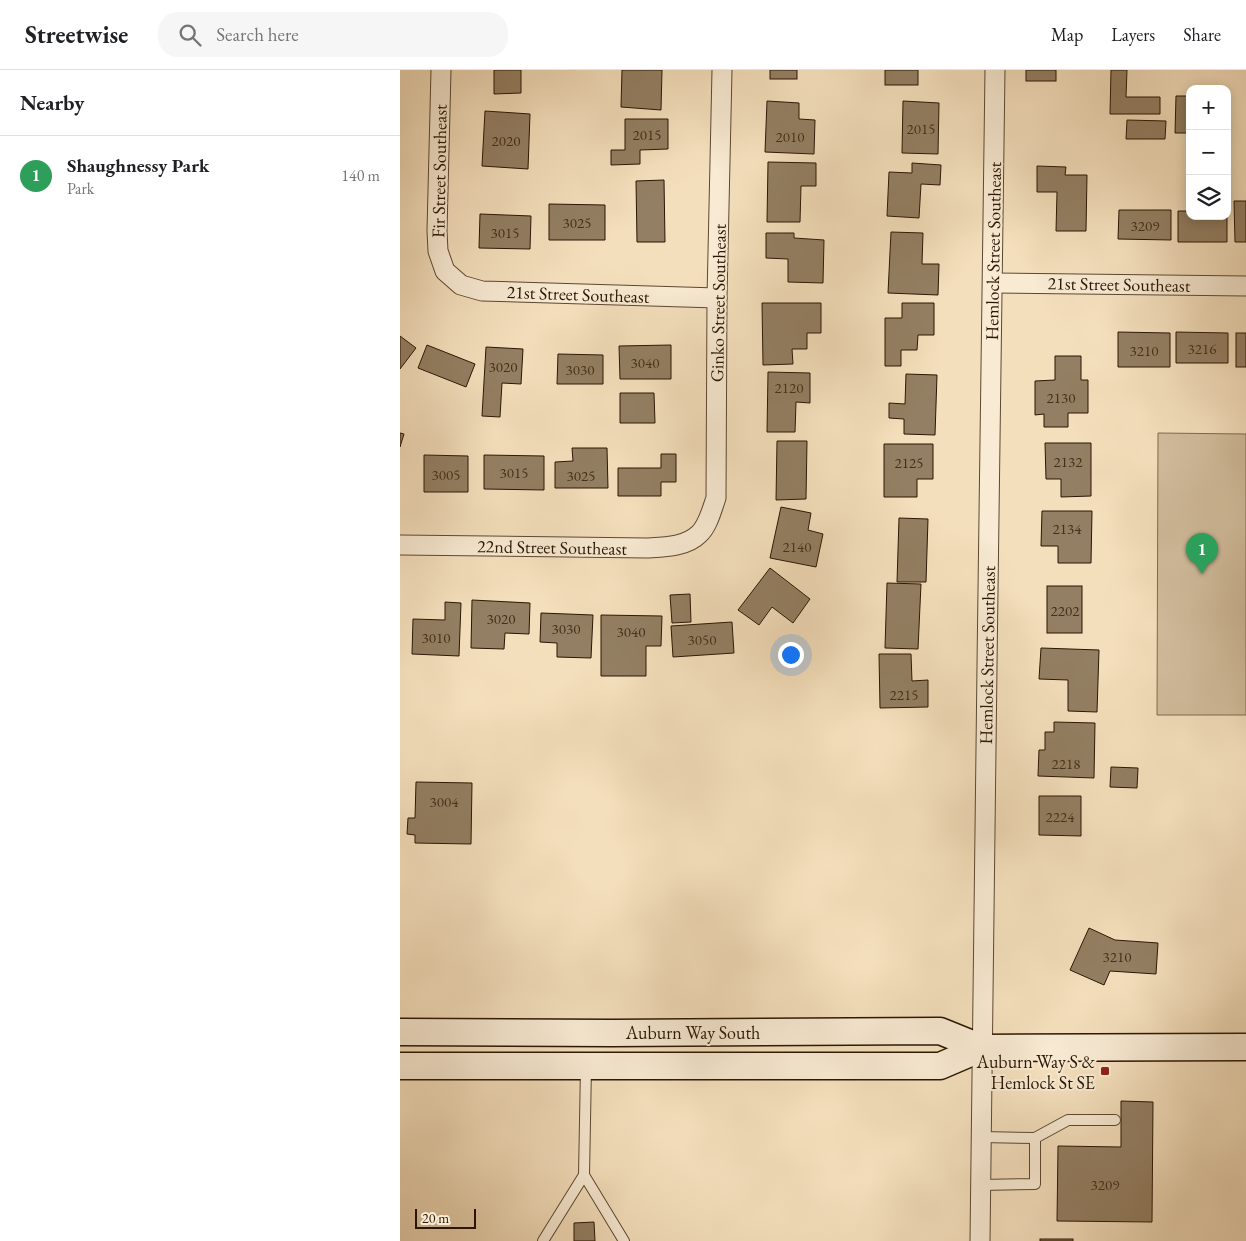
<!DOCTYPE html>
<html lang="en">
<head>
<meta charset="utf-8">
<style>
  :root { --surface:#fff; --page:#f6f6f6; --text:#202124; --muted:#757577; --line:#e0e0e0; --accent:#1a73e8 }
  body { margin:0; font-family:"EB Garamond",serif; background:var(--page); color:var(--text) }
  .controls { position:absolute; right:15px; top:15px; display:grid; overflow:hidden; border-radius:10px; box-shadow:0 2px 12px #0003 }
  .controls button { width:45px; height:45px; display:grid; place-items:center; padding:0; border:0; border-bottom:1px solid var(--line); background:var(--surface); color:var(--text); font:25px sans-serif }
  .scale { position:absolute; left:15px; bottom:12px; width:61px; box-sizing:border-box; padding-left:5px; border:2px solid #2a1603; border-top:0; font-size:14px; line-height:18px; white-space:nowrap; color:#2a1603; -webkit-text-stroke:4px #f8ead3; paint-order:stroke }
  .you { position:absolute; left:390px; top:584px; width:18px; height:18px; margin:-12px; border:4px solid #fff; border-radius:50%; background:#1a73e8; box-shadow:0 0 0 8px #1a73e833 }
  .badge { display:grid; place-items:center; width:32px; height:32px; border-radius:50%; background:var(--accent); color:#fff; font-size:16px; font-weight:700 }
  .pin { position:absolute; translate:-50% -41px; filter:drop-shadow(0 1px 2px #0008) }
  .pin::after { content:''; position:absolute; top:26px; width:18px; height:15px; background:inherit; clip-path:polygon(0 0,100% 0,50% 100%) }
  .list { margin:0; padding:0; list-style:none }
  h2 { display:flex; justify-content:space-between; align-items:center; height:65px; margin:0; padding:0 20px; font-size:21px }
  h2 small { font-size:16px; font-weight:400; color:var(--muted) }
  .list li { display:grid; grid-template-columns:32px 1fr auto; gap:15px; align-items:center; box-sizing:border-box; height:80px; padding:0 20px; border-top:1px solid var(--line) }
  .list b { display:block; font-size:19px; white-space:nowrap }
  .list p { margin:0; font-size:16px; white-space:nowrap; color:var(--muted) }
  .list em { font-size:16px; font-style:normal; color:var(--muted) }
  .icon { flex:none; width:28px; height:28px; fill:none; stroke:currentColor; stroke-width:2; stroke-linecap:round; stroke-linejoin:round }
  .map { position:relative; flex:none; width:846px; height:1171px; overflow:hidden }
  header { display:flex; align-items:center; gap:30px; box-sizing:border-box; height:70px; padding:0 25px; background:var(--surface); border-bottom:1px solid var(--line) }
  header strong { font-size:24px }
  nav { display:flex; gap:28px; margin-inline-start:auto; font-size:18px }
  .search { width:350px; height:45px; background:var(--page); display:flex; align-items:center; gap:12px; box-sizing:border-box; padding:0 18px; border-radius:20px; color:var(--muted); font-size:19px }
  main { display:flex }
  aside { flex:1; background:var(--surface) }
  .map>svg:first-child { display:block }
  .green { fill:#d2bd9d; stroke:#7e6a50 }
  .building { fill:#937f63; stroke:#2a1603 }
  .lines { fill:none; stroke-linecap:round; stroke-linejoin:round }
  .lane-casing { stroke:#5c4831; stroke-width:12 }
  .street-casing { stroke:#5c4831; stroke-width:21 }
  .secondary-casing { stroke:#2a1603; stroke-width:29 }
  .lane { stroke:#f8ead3; stroke-width:10 }
  .street { stroke:#f8ead3; stroke-width:19 }
  .secondary { stroke:#f8ead3; stroke-width:26 }
  .poi-dot { fill:#8f2418; stroke:#f8ead3; stroke-width:2 }
  .labels { text-anchor:middle; dominant-baseline:central; stroke-width:4; stroke-linejoin:round; paint-order:stroke }
  .number-label { font-size:15px; fill:#44301b }
  .street-label { font-size:18px; fill:#2a1603; stroke:#f8ead3 }
  .poi-label { font-size:18px; fill:#2a1603; stroke:#f8ead3; text-anchor:end }
</style>
</head>
<body>
<header>
<strong>Streetwise</strong>
<div class="search"><svg class="icon" aria-label="search" viewBox="0 0 24 24"><circle cx="10" cy="10" r="6"/><path d="M15 15l6 6"/></svg>Search here</div>
<nav><a>Map</a><a>Layers</a><a>Share</a></nav>
</header>
<main>
<aside>
<h2>Nearby<small></small></h2>
<ul class="list">
<li><span class="badge" style="background:#2e9e5b">1</span><div><b>Shaughnessy Park</b><p>Park</p></div><em>140 m</em></li>
</ul>
</aside>
<div class="map">
<svg width="846" height="1171" viewBox="0 0 846 1171">
  <rect width="100%" height="100%" fill="#f4dfbc"/>
  <filter id="stains"><feTurbulence type="fractalNoise" baseFrequency=".004" numOctaves="4"/><feColorMatrix values="0 0 0 0 .2 0 0 0 0 .09 0 0 0 0 .02 0 0 0 .5 -.17"/></filter>
  <radialGradient id="worn" r=".72"><stop offset=".6" stop-color="#630" stop-opacity="0"/><stop offset="1" stop-color="#630" stop-opacity=".3"/></radialGradient>
  <path class="green" d="M758,363L846,364V645H757Z"/>
  <g class="building">
    <path d="M94,0H121V23L94,24Z"/>
    <path d="M222,0H262L261,40L221,37Z"/>
    <rect x="370" y="0" width="27" height="9"/>
    <rect x="485" y="0" width="33" height="15"/>
    <rect x="626" y="0" width="30" height="11"/>
    <path d="M711,0H727L726,27H760V44H710Z"/>
    <path d="M776,26H790V63H775Z"/>
    <path d="M367,31L399,33V49L415,50L414,84L365,82Z"/>
    <path d="M503,31L539,33L538,84L502,83Z"/>
    <path d="M85,41L130,44L128,99L82,96Z"/>
    <path d="M225,49H268V79L240,80V94L211,95V80H225Z"/>
    <path d="M727,50L766,51L765,69H726Z"/>
    <path d="M368,92L416,93V116H401L400,152H367Z"/>
    <path d="M512,93L541,95L540,115L521,114L519,148L487,146L489,102L512,103Z"/>
    <path d="M637,96L666,97L665,105H687L686,161H656L657,122H637Z"/>
    <path d="M264,110L265,172H237L236,111Z"/>
    <path d="M834,131H846V172H835Z"/>
    <path d="M149,134L205,135V170H149Z"/>
    <path d="M719,140H771V170L718,169Z"/>
    <path d="M778,141H790V146H827V142V172H778Z"/>
    <path d="M80,144L131,146L130,179L79,178Z"/>
    <path d="M491,162L523,163L522,194H539L538,225L488,223Z"/>
    <path d="M366,163H394V168L424,170L423,213L388,212V189L366,188Z"/>
    <path d="M362,233H421V263H407V279H392L393,294L363,295Z"/>
    <path d="M502,233H534V265H518L517,280H501V296H485V248H502Z"/>
    <path d="M718,262L770,263V297H718Z"/>
    <path d="M776,262L828,263V293H776Z"/>
    <rect x="836" y="263" width="10" height="34"/>
    <path d="M0,266L16,278L0,299Z"/>
    <path d="M27,275L75,294L66,317L18,298Z"/>
    <path d="M271,275V309H220L219,276Z"/>
    <path d="M86,277L123,279L121,314L102,313L100,347L82,346Z"/>
    <path d="M158,284L203,285V314H157Z"/>
    <path d="M655,286H681V310H688V343H668V357H644V344L635,345V311L655,310Z"/>
    <path d="M368,302L410,303V333L396,332L395,362H367Z"/>
    <path d="M506,304L537,305L535,365L504,364V349L489,348V333L505,334Z"/>
    <path d="M220,323H254L255,353H220Z"/>
    <path d="M0,363L4,364L0,377Z"/>
    <path d="M377,371H407L406,429L376,430Z"/>
    <path d="M645,373H691V426L661,427V409H646Z"/>
    <path d="M484,374H533V409H517V427H484Z"/>
    <path d="M172,378H207L208,418H155V392L173,391Z"/>
    <path d="M261,384H276V412H261V426H218V398H261Z"/>
    <path d="M24,385L68,386V422H24Z"/>
    <path d="M84,385L144,386V420L84,419Z"/>
    <path d="M381,437L411,443L408,460L423,464L416,497L370,488Z"/>
    <path d="M642,441H692L691,493H658V476H641Z"/>
    <path d="M499,448L528,449L526,512H497Z"/>
    <path d="M370,498L410,529L393,553L372,537L359,555L338,540Z"/>
    <path d="M487,513L521,514L518,579L485,578Z"/>
    <rect x="647" y="516" width="35" height="47"/>
    <path d="M290,524L291,552L272,553L270,525Z"/>
    <path d="M72,530L130,533L129,564L105,563L104,579L71,578Z"/>
    <path d="M45,532L61,533L59,586L12,584L13,549L45,550Z"/>
    <path d="M141,543L193,545L191,588L157,587V573L140,572Z"/>
    <path d="M201,545L262,546L261,576H246V606H201Z"/>
    <path d="M332,552L334,583L273,587L271,556Z"/>
    <path d="M641,578L699,580L697,642L668,641V610L639,609Z"/>
    <path d="M479,584H511L512,611L528,610V637L480,638Z"/>
    <path d="M654,652L695,653L694,708L638,706L639,680H645V662H654Z"/>
    <path d="M711,697L738,698L737,718L710,717Z"/>
    <path d="M16,712L72,713L71,774L15,773V765L7,764L8,748H15Z"/>
    <path d="M639,726H681V766L639,765Z"/>
    <path d="M689,858L715,870L758,873L756,904L710,901L704,915L670,900Z"/>
    <path d="M721,1031L753,1032L752,1152L657,1151L658,1076L721,1077Z"/>
    <path d="M194,1152L195,1171H174V1153Z"/>
    <rect x="640" y="1169" width="33" height="2"/>
  </g>
  <g class="lines">
    <defs>
      <g id="lane">
        <path d="M581,1067L635,1068L668,1050H715"/>
        <path d="M184,1105L186,996"/>
        <path d="M581,1115L635,1114V1068"/>
        <path d="M143,1171L184,1105L224,1171"/>
      </g>
      <g id="street">
        <path d="M41,0L37,161L38,181L45,201L61,215L82,221L317,228"/>
        <path d="M593,213L846,216"/>
        <path d="M0,475L247,478C264,477 286,477 299,464C308,456 312,439 316,428L317,228L322,0"/>
        <path d="M580,1171C583,781 591,390 595,0"/>
      </g>
      <g id="secondary">
        <path d="M0,962L212,963L540,961L582,978"/>
        <path d="M0,996H540L582,978L846,977"/>
      </g>
    </defs>
    <use href="#lane" class="lane-casing"/>
    <use href="#street" class="street-casing"/>
    <use href="#secondary" class="secondary-casing"/>
    <use href="#lane" class="lane"/>
    <use href="#street" class="street"/>
    <use href="#secondary" class="secondary"/>
  </g>
  <rect class="poi-dot" x="700" y="996" width="10" height="10" rx="2.5"/>
  <g class="labels">
    <g class="number-label">
      <text x="521" y="58">2015</text>
      <text x="247" y="64">2015</text>
      <text x="390" y="66">2010</text>
      <text x="106" y="70">2020</text>
      <text x="177" y="152">3025</text>
      <text x="745" y="155">3209</text>
      <text x="105" y="162">3015</text>
      <text x="802" y="278">3216</text>
      <text x="744" y="280">3210</text>
      <text x="245" y="292">3040</text>
      <text x="103" y="296">3020</text>
      <text x="180" y="299">3030</text>
      <text x="389" y="317">2120</text>
      <text x="661" y="327">2130</text>
      <text x="668" y="391">2132</text>
      <text x="509" y="392">2125</text>
      <text x="114" y="402">3015</text>
      <text x="46" y="404">3005</text>
      <text x="181" y="405">3025</text>
      <text x="667" y="458">2134</text>
      <text x="397" y="476">2140</text>
      <text x="665" y="540">2202</text>
      <text x="101" y="548">3020</text>
      <text x="166" y="558">3030</text>
      <text x="231" y="561">3040</text>
      <text x="36" y="567">3010</text>
      <text x="302" y="569">3050</text>
      <text x="504" y="624">2215</text>
      <text x="666" y="693">2218</text>
      <text x="44" y="731">3004</text>
      <text x="660" y="746">2224</text>
      <text x="717" y="886">3210</text>
      <text x="705" y="1114">3209</text>
    </g>
    <g class="street-label">
      <text transform="translate(39 101) rotate(-89)">Fir Street Southeast</text>
      <text transform="translate(593 181) rotate(-89)">Hemlock Street Southeast</text>
      <text transform="translate(719 214) rotate(1)">21st Street Southeast</text>
      <text transform="translate(178 224) rotate(2)">21st Street Southeast</text>
      <text transform="translate(318 233) rotate(-89)">Ginko Street Southeast</text>
      <text transform="translate(152 477) rotate(1)">22nd Street Southeast</text>
      <text transform="translate(587 585) rotate(-89)">Hemlock Street Southeast</text>
      <text x="293" y="962">Auburn Way South</text>
    </g>
    <g class="poi-label">
      <text x="695" y="991">Auburn Way S &amp;<tspan x="695" dy="21">Hemlock St SE</tspan></text>
    </g>
  </g>
  <rect width="100%" height="100%" filter="url(#stains)"/>
  <rect width="100%" height="100%" fill="url(#worn)"/>
</svg>
<div class="controls">
<button>+</button>
<button>−</button>
<button><svg class="icon" aria-label="layers" viewBox="0 0 24 24"><path d="M12 4l9 5-9 5-9-5zM3 14l9 5 9-5"/></svg></button>
</div>
<div class="scale">20 m</div>
<div class="you"></div>
<div class="pin badge" style="left:802px;top:504px;background:#2e9e5b">1</div>
</div>
</main>
</body>
</html>
